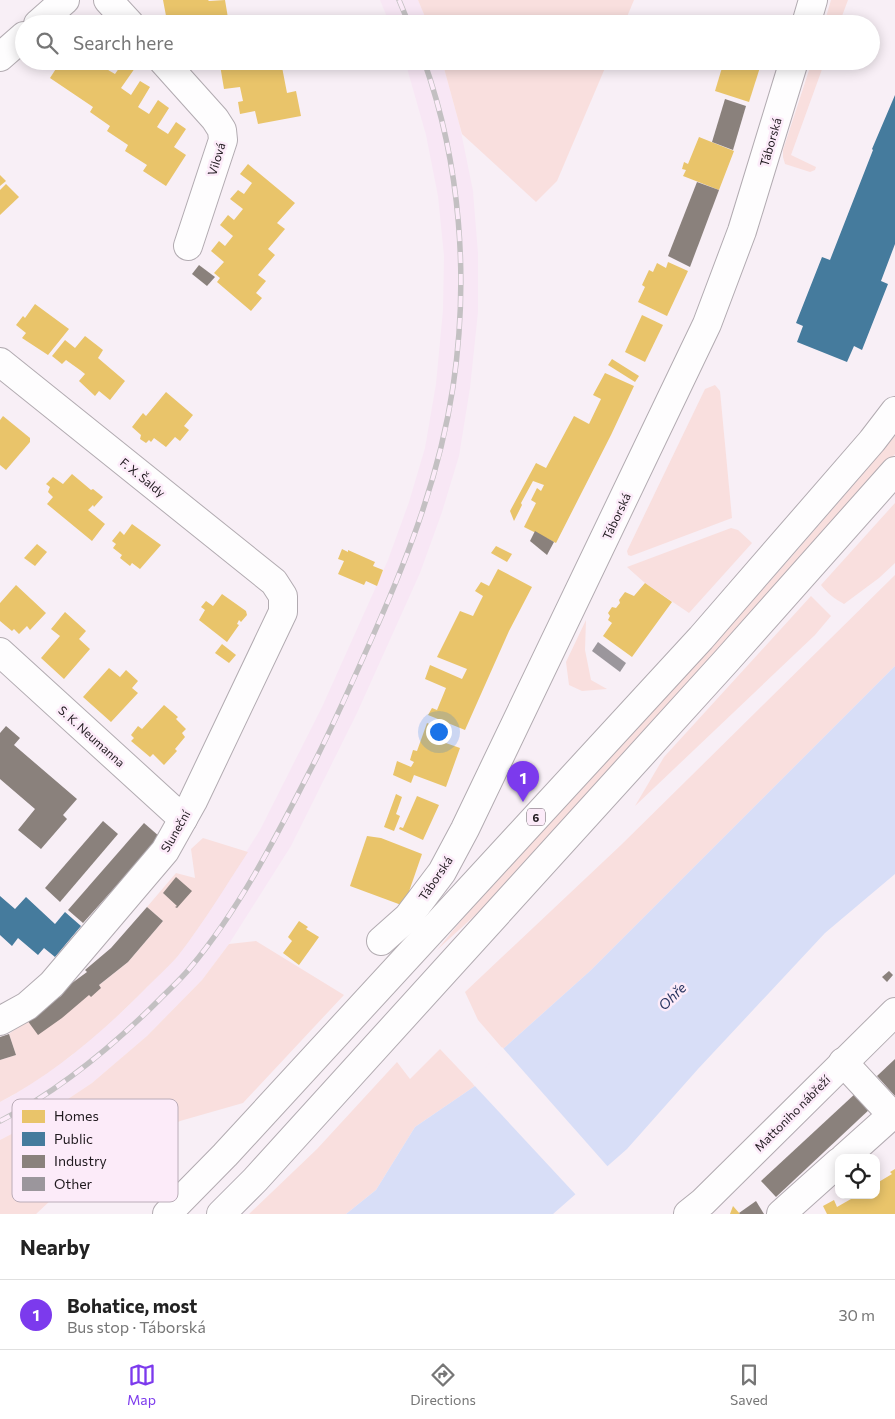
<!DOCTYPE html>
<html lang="en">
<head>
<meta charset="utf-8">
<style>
  :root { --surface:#fff; --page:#f2f2f2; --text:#222; --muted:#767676; --line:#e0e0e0; --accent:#7c3aed }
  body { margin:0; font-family:Commissioner,sans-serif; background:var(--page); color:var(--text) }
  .controls { position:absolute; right:15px; bottom:15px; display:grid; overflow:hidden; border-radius:10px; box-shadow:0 2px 12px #0003 }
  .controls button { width:45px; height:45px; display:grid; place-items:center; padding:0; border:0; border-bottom:1px solid var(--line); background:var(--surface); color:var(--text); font:25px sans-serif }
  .you { position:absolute; left:438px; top:731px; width:18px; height:18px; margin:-12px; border:4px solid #fff; border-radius:50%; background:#1a73e8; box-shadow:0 0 0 8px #1a73e833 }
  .badge { display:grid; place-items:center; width:32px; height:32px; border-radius:50%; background:var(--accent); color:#fff; font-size:16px; font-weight:700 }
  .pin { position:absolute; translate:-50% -41px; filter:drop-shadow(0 1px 2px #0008) }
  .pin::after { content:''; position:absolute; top:26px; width:18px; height:15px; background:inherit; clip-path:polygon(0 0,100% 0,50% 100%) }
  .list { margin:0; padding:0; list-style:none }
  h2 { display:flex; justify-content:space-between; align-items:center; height:65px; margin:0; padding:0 20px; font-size:21px }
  h2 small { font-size:16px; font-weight:400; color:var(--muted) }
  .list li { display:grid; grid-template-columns:32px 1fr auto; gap:15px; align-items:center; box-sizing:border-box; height:70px; padding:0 20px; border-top:1px solid var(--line) }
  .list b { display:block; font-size:19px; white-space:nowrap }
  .list p { margin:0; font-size:16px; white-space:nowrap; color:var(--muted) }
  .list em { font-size:16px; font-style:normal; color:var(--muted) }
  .icon { flex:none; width:28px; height:28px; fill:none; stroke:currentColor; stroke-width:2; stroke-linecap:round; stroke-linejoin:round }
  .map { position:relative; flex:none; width:895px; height:1214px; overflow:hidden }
  .search { position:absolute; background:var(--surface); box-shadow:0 2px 12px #0003; left:15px; right:15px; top:15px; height:55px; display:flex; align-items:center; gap:12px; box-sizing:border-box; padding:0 18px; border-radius:28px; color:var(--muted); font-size:19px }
  .sheet { height:135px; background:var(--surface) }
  nav { display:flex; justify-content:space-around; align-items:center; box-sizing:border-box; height:70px; border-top:1px solid var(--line); background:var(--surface); font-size:14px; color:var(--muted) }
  nav a { display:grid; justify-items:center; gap:2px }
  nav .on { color:var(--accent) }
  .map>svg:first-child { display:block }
  .built { fill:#f8e7f5 }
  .green { fill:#f9dfde }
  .water { fill:#d8def7 }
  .pier { fill:#f8eff6 }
  .homes { fill:#e9c46a }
  .public { fill:#457b9d }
  .industry { fill:#8a817c }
  .building { fill:#9b969c }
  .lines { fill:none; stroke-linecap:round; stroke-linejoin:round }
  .minor-casing { stroke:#b2abb1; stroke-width:30 }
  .highway-casing { stroke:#b2abb1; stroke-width:30 }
  .minor { stroke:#fefdfe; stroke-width:28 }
  .highway { stroke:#fefdfe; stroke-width:28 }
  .rail-casing { stroke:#c3c0c2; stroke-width:5.5 }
  .rail { stroke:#fcebf9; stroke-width:4; stroke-dasharray:11; stroke-linecap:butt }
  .labels { text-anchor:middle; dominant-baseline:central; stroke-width:5; stroke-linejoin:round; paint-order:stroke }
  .shield { fill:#fcebf9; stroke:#625960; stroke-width:1 }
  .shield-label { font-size:11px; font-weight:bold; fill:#201a1f }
  .street-label { font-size:12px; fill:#201a1f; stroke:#fcebf9 }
  .water-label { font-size:14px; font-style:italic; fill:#293560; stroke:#fcebf9 }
  .key { fill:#fcebf9; stroke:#baacb8; stroke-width:1 }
  .key-label { font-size:14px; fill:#201a1f }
</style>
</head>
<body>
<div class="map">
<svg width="895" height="1214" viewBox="0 0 895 1214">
  <rect width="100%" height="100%" fill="#f8eff6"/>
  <g class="built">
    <path d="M380,0H418L428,24H390Z"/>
    <path d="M405,61H442L460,127L473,191L478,254V312L470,388L459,456L442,512L420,573L357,713L291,846L229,944L202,980L147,1036L92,1083L29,1125L0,1140V1102L12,1096L71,1056L123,1011L176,958L201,924L260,830L322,707L388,560L409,502L425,448L436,384L443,310L444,256L438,196L426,135Z"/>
  </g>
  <g class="green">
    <path d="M418,0H634L624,24H428Z"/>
    <path d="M831,0H848L839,24H824Z"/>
    <path d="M442,61H608L557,181L536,202L462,134Z"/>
    <path d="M812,61H825L791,155L816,167L815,170L810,172L785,164L783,157V150Z"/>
    <path d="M715,385L720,391L732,518L631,556L628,555L627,551L705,389Z"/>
    <path d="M895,436V454L863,493L612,769L483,908L437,950C512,857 597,772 678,684C752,603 824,520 895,436Z"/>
    <path d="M895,503V563L879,578L844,604C835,599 828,594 821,585Z"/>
    <path d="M731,528L738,530L752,543L689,613L645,583L627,567Z"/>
    <path d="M895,575V666L590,971L503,1049L478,1020L465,992L621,845Z"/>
    <path d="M811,596L831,616L815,635L635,806L664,757Z"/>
    <path d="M586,620L585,650L591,680L607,689L582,691L569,685L566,662Z"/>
    <path d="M203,838L248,852C225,887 203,924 177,957C168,967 157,977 147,987C105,1030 54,1074 0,1102V1060L16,1055L9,1034L27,1020L38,1034L128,962L163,921L147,907L176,873L195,878L191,849Z"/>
    <path d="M256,941L344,995L243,1103L180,1121L66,1186L36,1214H0V1140L29,1125L92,1083L147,1036L202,980L229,944Z"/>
    <path d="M440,1049L475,1086L415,1127L376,1190L346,1214H249L317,1149L397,1062L410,1079Z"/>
  </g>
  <path class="water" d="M895,666V874L825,933L698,1069L627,1149L553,1214H346L376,1190L415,1127L475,1086L503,1049L590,971Z"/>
  <path class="pier" d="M502,1047L609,1168L577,1196L473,1084Z"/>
  <g class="homes">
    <path d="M163,0H208L209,1L225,0L229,24H182L181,19L167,21Z"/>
    <path d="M61,61H107L103,67L115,74L124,61L135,68L121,88L131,95L140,81L150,87L138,107L149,114L158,100L169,108L157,127L168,134L176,122L186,129L174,147L186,155L166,186L143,171L147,165L125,151L128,145L107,131L110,126L90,112L93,107L50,78Z"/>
    <path d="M204,61H268L269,70L282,67L287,93L296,91L301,116L258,124L255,111L240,114L238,102L243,101L240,87L224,89L220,65L205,67Z"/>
    <path d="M724,61H762L749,102L715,91Z"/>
    <path d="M699,137L734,151L719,190L683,176L686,170L682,169L684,162L688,164Z"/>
    <path d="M248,164L295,203L277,223L285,229L268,249L275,255L258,275L266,281L256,293L262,298L251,311L217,282L220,278L214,273L224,262L211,251L219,241L225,246L233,236L220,225L228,215L234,220L243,209L230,199L238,190L244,194L252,183L240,174Z"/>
    <path d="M0,175L6,181L0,186Z"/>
    <path d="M6,184L19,197L0,215V190Z"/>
    <path d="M668,262L688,271L667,316L638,302L645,287L642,285L649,270L653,272L657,263L666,268Z"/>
    <path d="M35,304L69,329L48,355L22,338L26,333L16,325L23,316L25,318Z"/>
    <path d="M642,315L663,325L645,362L625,352Z"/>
    <path d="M85,336L103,350L98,358L125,381L110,400L99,391L95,396L79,381L85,374L80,370L66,360L62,364L52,356L65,340L75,348Z"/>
    <path d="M612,359L639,376L635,382L608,365Z"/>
    <path d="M605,373L634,386L611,435L556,543L524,527L536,503L531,500L537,488L541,491L544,485L533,481L521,503L522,505L514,521L510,511L536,463L546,468L574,416L589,424L601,399L593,395Z"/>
    <path d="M166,392L193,415L184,426L189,430L180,441L175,437L166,447L154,438L151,442L149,440L146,443L140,439L141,435L132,427L143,413L146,416Z"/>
    <path d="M3,416L30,438V442L6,470L0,465V420Z"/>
    <path d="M72,474L91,490L93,489L103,497L94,507L93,505L88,510L105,524L92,541L47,504L53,497L48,492L50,487L46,484L53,477L63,484Z"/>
    <path d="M132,524L161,545L140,569L132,563L130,566L120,558L122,555L113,548L116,544L112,541L120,531L124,535Z"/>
    <path d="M37,544L47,552L35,566L24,558Z"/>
    <path d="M496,546L512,554L507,562L491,553Z"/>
    <path d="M342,549L348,552V550L375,562L373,566L383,570L377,586L366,581L364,585L338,574L344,561L338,559Z"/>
    <path d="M498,569L532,587L509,631L465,730L428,715L432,708L437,710L446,688L425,679L430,665L462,679L467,669L437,657L460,611L473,616L483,596L475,591L481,582L489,586Z"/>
    <path d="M645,583L672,602L632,657L603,636L612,623L608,620L610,616L608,613L612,607L616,608L620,603L619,600L625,592L634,596Z"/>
    <path d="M16,585L46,613L30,630L27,626L19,634L14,629L12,631L0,621V603Z"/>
    <path d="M222,594L246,611L247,615L241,622L239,620L237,624L239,625L227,642L199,620L205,610L201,607L206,601L213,606Z"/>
    <path d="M65,612L86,631L79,639L90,649L64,679L41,658L60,636L51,629Z"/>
    <path d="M222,644L236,655L229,663L215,653Z"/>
    <path d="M109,668L120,677L126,670L138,681L132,688L138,693L111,722L83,697Z"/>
    <path d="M164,705L178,717L176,719L186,729L182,733L185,737L175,749L177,751L164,765L153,754L150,757L131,741L134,738L131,735L138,726L142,729Z"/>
    <path d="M427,723L447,732L443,742L460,748L446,787L414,775L411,783L393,775L397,761L411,767L414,762L410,760L413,750L417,751Z"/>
    <path d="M396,794L402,797L396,814L400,816L394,831L384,827Z"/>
    <path d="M417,796L439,805L423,840L399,829L400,827L403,828Z"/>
    <path d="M367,836L381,838L422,854L404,906L350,886Z"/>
    <path d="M299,921L308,927L306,929L319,937L299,965L283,953L292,941L288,937Z"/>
    <path d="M895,1169V1214H827L823,1206L834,1200L837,1207L851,1199L850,1196L851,1195H876L877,1183L892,1174L890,1172Z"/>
    <path d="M733,1206L740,1214H730Z"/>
  </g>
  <g class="public">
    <path d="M895,95V244L881,281L888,284L862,350L854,346L847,362L797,342L803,326L796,323L822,257L830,260L873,150L872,149Z"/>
    <path d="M0,896L15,909L26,897L55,924L65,912L81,926L55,957L44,948L38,955L18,938L12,946L0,935Z"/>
  </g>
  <g class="industry">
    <path d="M725,99L746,106L733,150L712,142Z"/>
    <path d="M697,182L719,190L690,267L668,256Z"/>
    <path d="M199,265L215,277L207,286L192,274Z"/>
    <path d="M535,531L554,542L547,555L530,541Z"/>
    <path d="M6,726L20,738L14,745L77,799L63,815L67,819L41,849L18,830L35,809L0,779V733Z"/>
    <path d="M103,821L118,834L60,902L45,888Z"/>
    <path d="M144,823L160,837L83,923L68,910Z"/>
    <path d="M176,877L192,891L177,908L175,907L177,906L163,893Z"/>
    <path d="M147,907L163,921L128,962L99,985L101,988L91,997L89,995L62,1018L38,1035L27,1020L61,996L68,986L87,972L85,970L111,948Z"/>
    <path d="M889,971L893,975L887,982L882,977Z"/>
    <path d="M9,1034L16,1055L0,1060V1037Z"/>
    <path d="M895,1059V1096L877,1076Z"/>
    <path d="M857,1092L872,1107L776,1197L761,1181Z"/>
    <path d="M756,1201L764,1214H740L739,1213Z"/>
  </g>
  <path class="building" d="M598,642L626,663L620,672L592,651Z"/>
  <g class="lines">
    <defs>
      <g id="minor">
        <path d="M108,0L130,24"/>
        <path d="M38,24L65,0"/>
        <path d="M806,24L813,0"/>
        <path d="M0,57L24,36"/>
        <path d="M163,61L215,119L222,130L223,140L188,246"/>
        <path d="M0,362L274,582L283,596V612L193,801L165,851L52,984L27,1006L0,1021"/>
        <path d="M0,652L183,819"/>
        <path d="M381,941L408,917L442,872L465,829L707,324L742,231L794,61"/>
        <path d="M843,1062L892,1115L844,1158"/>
        <path d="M688,1214L703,1202L895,1012"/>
        <path d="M781,1214L839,1162"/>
      </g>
      <g id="highway">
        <path d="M167,1214L225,1155L701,638L872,441L895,411"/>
        <path d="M221,1214L255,1180L727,660L895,471"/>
      </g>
    </defs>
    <use href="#minor" class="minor-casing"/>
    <use href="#highway" class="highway-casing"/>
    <use href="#minor" class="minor"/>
    <use href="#highway" class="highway"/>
    <defs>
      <g id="rail">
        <path d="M399,0L409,24"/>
        <path d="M0,1121C59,1091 113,1046 160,999C170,989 181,979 190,968C242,906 279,831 316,759C337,717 356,674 375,631C410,552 440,473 453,387C469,279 461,165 424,61"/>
      </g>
    </defs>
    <use href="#rail" class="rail-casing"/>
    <use href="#rail" class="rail"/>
  </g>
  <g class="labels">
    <rect class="shield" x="527" y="808.5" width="18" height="17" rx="4"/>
    <g class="shield-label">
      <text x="536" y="817">6</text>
    </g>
    <g class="street-label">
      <text transform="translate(770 142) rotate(-74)">Táborská</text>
      <text transform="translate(216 159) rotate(-73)">Vilová</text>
      <text transform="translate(143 477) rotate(39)">F. X. Šaldy</text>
      <text transform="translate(616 516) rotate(-65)">Táborská</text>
      <text transform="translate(92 736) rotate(42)">S. K. Neumanna</text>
      <text transform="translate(175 831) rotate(-60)">Sluneční</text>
      <text transform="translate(435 878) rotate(-56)">Táborská</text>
      <text transform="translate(792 1113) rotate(-45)">Mattoniho nábřeží</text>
    </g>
    <g class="water-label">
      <text transform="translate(672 996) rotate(-44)">Ohře</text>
    </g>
  </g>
  <rect x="12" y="1099" width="166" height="103" rx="8" class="key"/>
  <rect x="22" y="1110" width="23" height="13" fill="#e9c46a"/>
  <rect x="22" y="1132" width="23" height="14" fill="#457b9d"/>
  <rect x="22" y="1155" width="23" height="13" fill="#8a817c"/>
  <rect x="22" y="1177" width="23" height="14" fill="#9b969c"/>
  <g class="key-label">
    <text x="54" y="1121">Homes</text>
    <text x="54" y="1144">Public</text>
    <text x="54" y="1166">Industry</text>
    <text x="54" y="1189">Other</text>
  </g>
</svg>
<div class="controls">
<button><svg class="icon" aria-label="locate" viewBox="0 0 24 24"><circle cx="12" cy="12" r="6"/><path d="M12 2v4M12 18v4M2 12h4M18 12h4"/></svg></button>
</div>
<div class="you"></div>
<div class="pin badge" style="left:523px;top:802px">1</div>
<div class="search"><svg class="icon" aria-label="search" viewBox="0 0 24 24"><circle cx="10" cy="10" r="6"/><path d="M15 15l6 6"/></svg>Search here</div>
</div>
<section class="sheet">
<h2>Nearby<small></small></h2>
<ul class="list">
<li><span class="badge">1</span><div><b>Bohatice, most</b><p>Bus stop · Táborská</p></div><em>30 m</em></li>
</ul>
</section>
<nav>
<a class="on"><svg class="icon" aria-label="map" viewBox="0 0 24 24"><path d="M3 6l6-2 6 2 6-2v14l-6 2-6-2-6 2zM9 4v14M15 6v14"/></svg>Map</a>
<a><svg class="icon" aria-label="directions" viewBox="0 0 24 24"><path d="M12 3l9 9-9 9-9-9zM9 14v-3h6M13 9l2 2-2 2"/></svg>Directions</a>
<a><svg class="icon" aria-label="saved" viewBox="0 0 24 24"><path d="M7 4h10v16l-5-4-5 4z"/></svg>Saved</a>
</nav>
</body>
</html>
